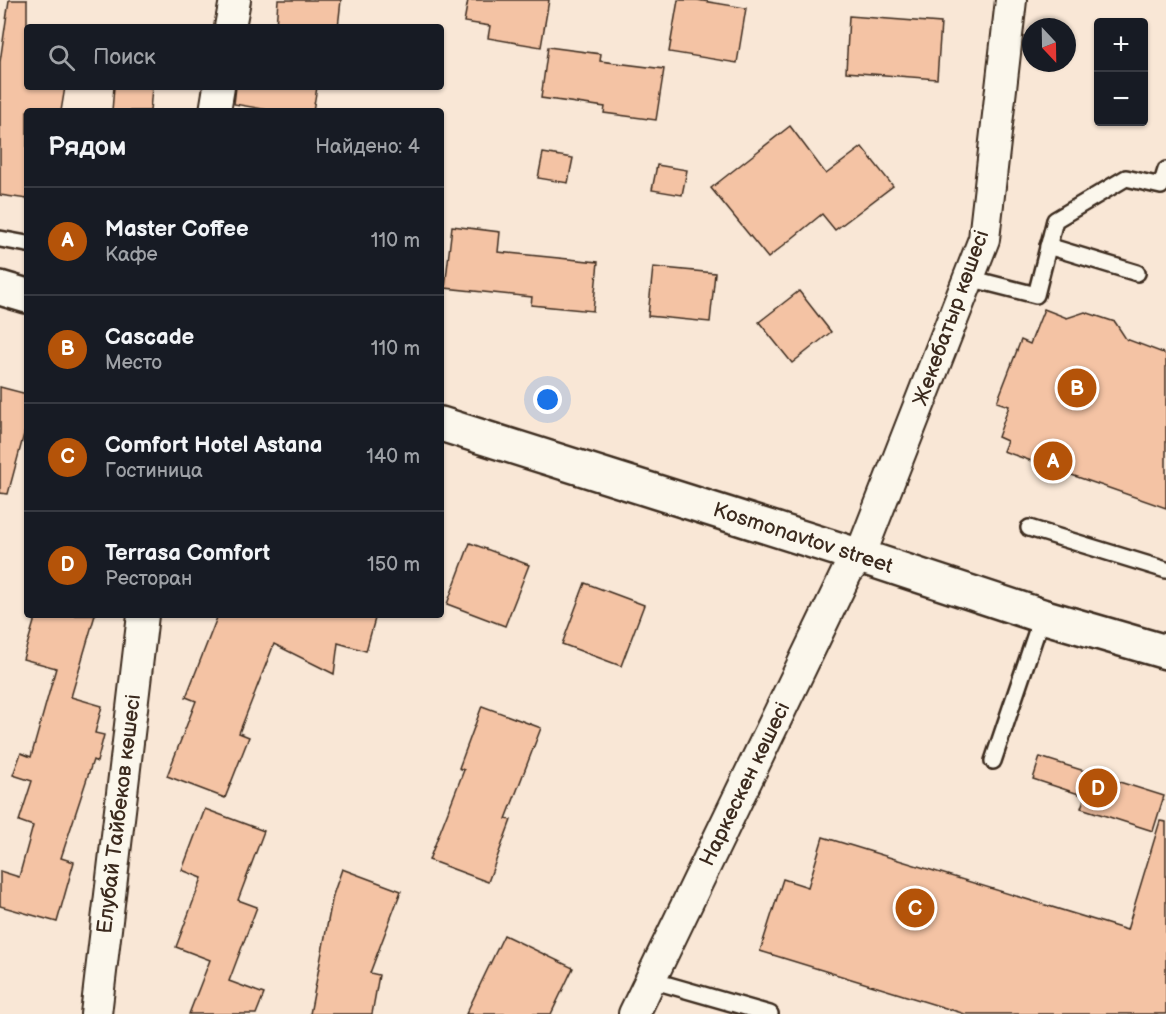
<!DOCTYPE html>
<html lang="ru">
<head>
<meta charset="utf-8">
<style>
  :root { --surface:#171b24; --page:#20242c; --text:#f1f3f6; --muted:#9ea1a6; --line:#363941; --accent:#b45309 }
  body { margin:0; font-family:"Balsamiq Sans",sans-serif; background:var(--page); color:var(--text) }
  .controls { position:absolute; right:18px; top:18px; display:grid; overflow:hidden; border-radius:6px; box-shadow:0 2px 4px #0004 }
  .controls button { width:54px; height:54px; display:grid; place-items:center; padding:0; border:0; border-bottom:2px solid var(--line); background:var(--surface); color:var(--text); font:30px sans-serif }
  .compass { position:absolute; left:1022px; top:18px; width:54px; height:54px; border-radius:50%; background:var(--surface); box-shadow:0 2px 4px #0004; rotate:158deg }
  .you { position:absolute; left:548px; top:400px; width:21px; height:21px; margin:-15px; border:4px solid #fff; border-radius:50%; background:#1a73e8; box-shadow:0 0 0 9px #1a73e833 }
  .badge { display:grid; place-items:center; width:39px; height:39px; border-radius:50%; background:var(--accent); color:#fff; font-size:20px; font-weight:700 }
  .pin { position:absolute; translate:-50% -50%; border:3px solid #fff; box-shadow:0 2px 6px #0006 }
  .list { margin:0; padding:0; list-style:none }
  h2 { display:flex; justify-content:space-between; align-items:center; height:78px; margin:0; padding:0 24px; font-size:26px }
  h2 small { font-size:20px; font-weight:400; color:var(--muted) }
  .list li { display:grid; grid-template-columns:39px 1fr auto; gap:18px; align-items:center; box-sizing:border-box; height:108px; padding:0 24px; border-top:2px solid var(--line) }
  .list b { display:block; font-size:22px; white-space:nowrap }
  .list p { margin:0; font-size:20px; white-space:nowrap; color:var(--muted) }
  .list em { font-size:20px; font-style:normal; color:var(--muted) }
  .icon { flex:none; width:33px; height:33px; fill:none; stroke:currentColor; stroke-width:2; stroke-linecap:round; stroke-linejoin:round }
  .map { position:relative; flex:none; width:1166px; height:1014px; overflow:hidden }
  .search { position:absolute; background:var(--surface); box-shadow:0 2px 4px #0004; left:24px; top:24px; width:420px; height:66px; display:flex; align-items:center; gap:15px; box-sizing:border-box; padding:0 21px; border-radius:6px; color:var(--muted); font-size:22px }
  .panel { position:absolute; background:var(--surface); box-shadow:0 2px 4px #0004; left:24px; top:108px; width:420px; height:510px; border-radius:6px }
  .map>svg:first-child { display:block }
  .building { fill:#f4c3a4; stroke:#3b2a1e; stroke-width:1.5 }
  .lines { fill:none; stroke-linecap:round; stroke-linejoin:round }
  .service-casing { stroke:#3b2a1e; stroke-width:20 }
  .minor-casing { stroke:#3b2a1e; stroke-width:34 }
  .tertiary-casing { stroke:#3b2a1e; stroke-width:38 }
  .service { stroke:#fbf7ec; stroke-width:15 }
  .minor { stroke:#fbf7ec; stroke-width:30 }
  .tertiary { stroke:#fbf7ec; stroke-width:33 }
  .labels { text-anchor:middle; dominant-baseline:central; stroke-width:6; stroke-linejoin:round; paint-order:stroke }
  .street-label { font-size:21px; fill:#3b2a1e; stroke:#fbf7ec }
</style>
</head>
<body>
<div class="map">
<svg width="1166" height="1014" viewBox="0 0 1166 1014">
  <rect width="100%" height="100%" fill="#f9e7d6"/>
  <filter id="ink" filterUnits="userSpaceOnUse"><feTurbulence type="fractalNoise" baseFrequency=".0167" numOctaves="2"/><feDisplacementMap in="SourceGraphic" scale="12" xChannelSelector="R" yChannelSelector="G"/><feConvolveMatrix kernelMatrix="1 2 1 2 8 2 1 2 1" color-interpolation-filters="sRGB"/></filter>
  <g filter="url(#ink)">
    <g class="building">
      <path d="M9,0H27V87H65L61,111H27V199L0,195V62Z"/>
      <path d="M278,0H341L338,27H276Z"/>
      <path d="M468,0H549L541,47L488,38L490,26L464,22Z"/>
      <path d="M678,0H697L746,8L737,63L669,52Z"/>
      <path d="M849,16L941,23L937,79L846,72Z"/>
      <path d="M548,47L601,54L600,61L664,69L656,120L604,113L605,107L541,98Z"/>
      <path d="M114,87H152L150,111H112Z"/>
      <path d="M236,87H317L313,111H274L234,104Z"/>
      <path d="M790,126L826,174L862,147L893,186L835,230L822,214L768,258L711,188Z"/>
      <path d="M543,153L573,158L568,183L538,178Z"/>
      <path d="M657,165L687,170L682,195L652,190Z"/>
      <path d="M452,226L500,232L498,252L598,262L593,311L531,305L532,297L445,288Z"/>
      <path d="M653,267L715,273L710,322L648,316Z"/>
      <path d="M799,291L831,332L792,363L759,322Z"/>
      <path d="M1044,309L1067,318L1085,312L1115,322L1126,339L1166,354V508L1003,451L1007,441L998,437L1009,406L997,402L1021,340L1030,344Z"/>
      <path d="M0,387L27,394V423L8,494L0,493Z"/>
      <path d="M470,543L529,565L505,626L447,604Z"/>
      <path d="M585,583L644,605L621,666L562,644Z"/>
      <path d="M36,615H95L71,697L102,706L95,733L104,735L97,762L93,760L61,858L74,862L57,922L0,906V871L19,877L33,826L19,821L32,781L13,775L21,753L31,757L56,668L23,659Z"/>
      <path d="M218,615H376L366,651L338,643L334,674L274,644L239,733L249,737L225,798L167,776L196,701L186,697Z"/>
      <path d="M482,706L541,728L506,819L511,820L488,882L429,860L464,770L459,768Z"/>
      <path d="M1040,757L1164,796L1153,831L1081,808L1085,796L1033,779Z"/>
      <path d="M205,809L264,831L238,900L257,907L229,981L264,994L256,1014H189L210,960L176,947L202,878L182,870Z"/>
      <path d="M1160,821L1166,822V1014H965L760,951L783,879L808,887L823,837L1127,930Z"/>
      <path d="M342,869L401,891L370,973L379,975L372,1014H310L333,895Z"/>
      <path d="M504,935L573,968L551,1014H466Z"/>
    </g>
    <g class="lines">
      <defs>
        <g id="service">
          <path d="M0,239L27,244"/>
          <path d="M1048,246L1137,273"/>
          <path d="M969,278L1036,295L1055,220L1126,178L1161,186L1166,170"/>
          <path d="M1029,528L1166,570"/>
          <path d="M993,761L1042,616"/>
          <path d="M651,980L770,1014"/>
        </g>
        <g id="minor">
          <path d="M230,27L235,0"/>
          <path d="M215,111L219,87"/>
          <path d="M96,1014L143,615"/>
          <path d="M634,1014L847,572L860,556L984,239L1011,0"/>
        </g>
        <g id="tertiary">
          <path d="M0,288L27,296"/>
          <path d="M441,424L860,556L1042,616L1166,652"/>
        </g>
      </defs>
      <use href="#service" class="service-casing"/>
      <use href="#minor" class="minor-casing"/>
      <use href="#tertiary" class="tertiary-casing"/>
      <use href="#service" class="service"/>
      <use href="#minor" class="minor"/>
      <use href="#tertiary" class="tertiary"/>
    </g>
  </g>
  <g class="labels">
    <g class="street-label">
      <text transform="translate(951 318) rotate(-70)">Жекебатыр көшесі</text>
      <text transform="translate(803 538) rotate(18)">Kosmonavtov street</text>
      <text transform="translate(745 784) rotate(-64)">Наркескен көшесі</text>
      <text transform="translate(119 814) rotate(-83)">Елубай Тайбеков көшесі</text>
    </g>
  </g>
</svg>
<div class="controls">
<button>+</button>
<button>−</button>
</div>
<svg class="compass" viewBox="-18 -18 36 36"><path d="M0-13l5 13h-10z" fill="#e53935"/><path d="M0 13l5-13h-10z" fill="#9ea1a6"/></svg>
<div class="you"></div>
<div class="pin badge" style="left:1053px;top:461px">A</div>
<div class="pin badge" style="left:1077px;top:388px">B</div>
<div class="pin badge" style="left:915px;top:908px">C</div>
<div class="pin badge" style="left:1098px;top:788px">D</div>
<div class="search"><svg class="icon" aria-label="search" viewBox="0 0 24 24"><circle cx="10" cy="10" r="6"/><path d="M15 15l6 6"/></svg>Поиск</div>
<section class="panel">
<h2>Рядом<small>Найдено: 4</small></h2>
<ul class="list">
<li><span class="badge">A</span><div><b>Master Coffee</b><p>Кафе</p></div><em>110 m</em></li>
<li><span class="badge">B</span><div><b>Cascade</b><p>Место</p></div><em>110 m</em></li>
<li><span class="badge">C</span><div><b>Comfort Hotel Astana</b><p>Гостиница</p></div><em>140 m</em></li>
<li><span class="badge">D</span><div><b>Terrasa Comfort</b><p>Ресторан</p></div><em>150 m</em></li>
</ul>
</section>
</div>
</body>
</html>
